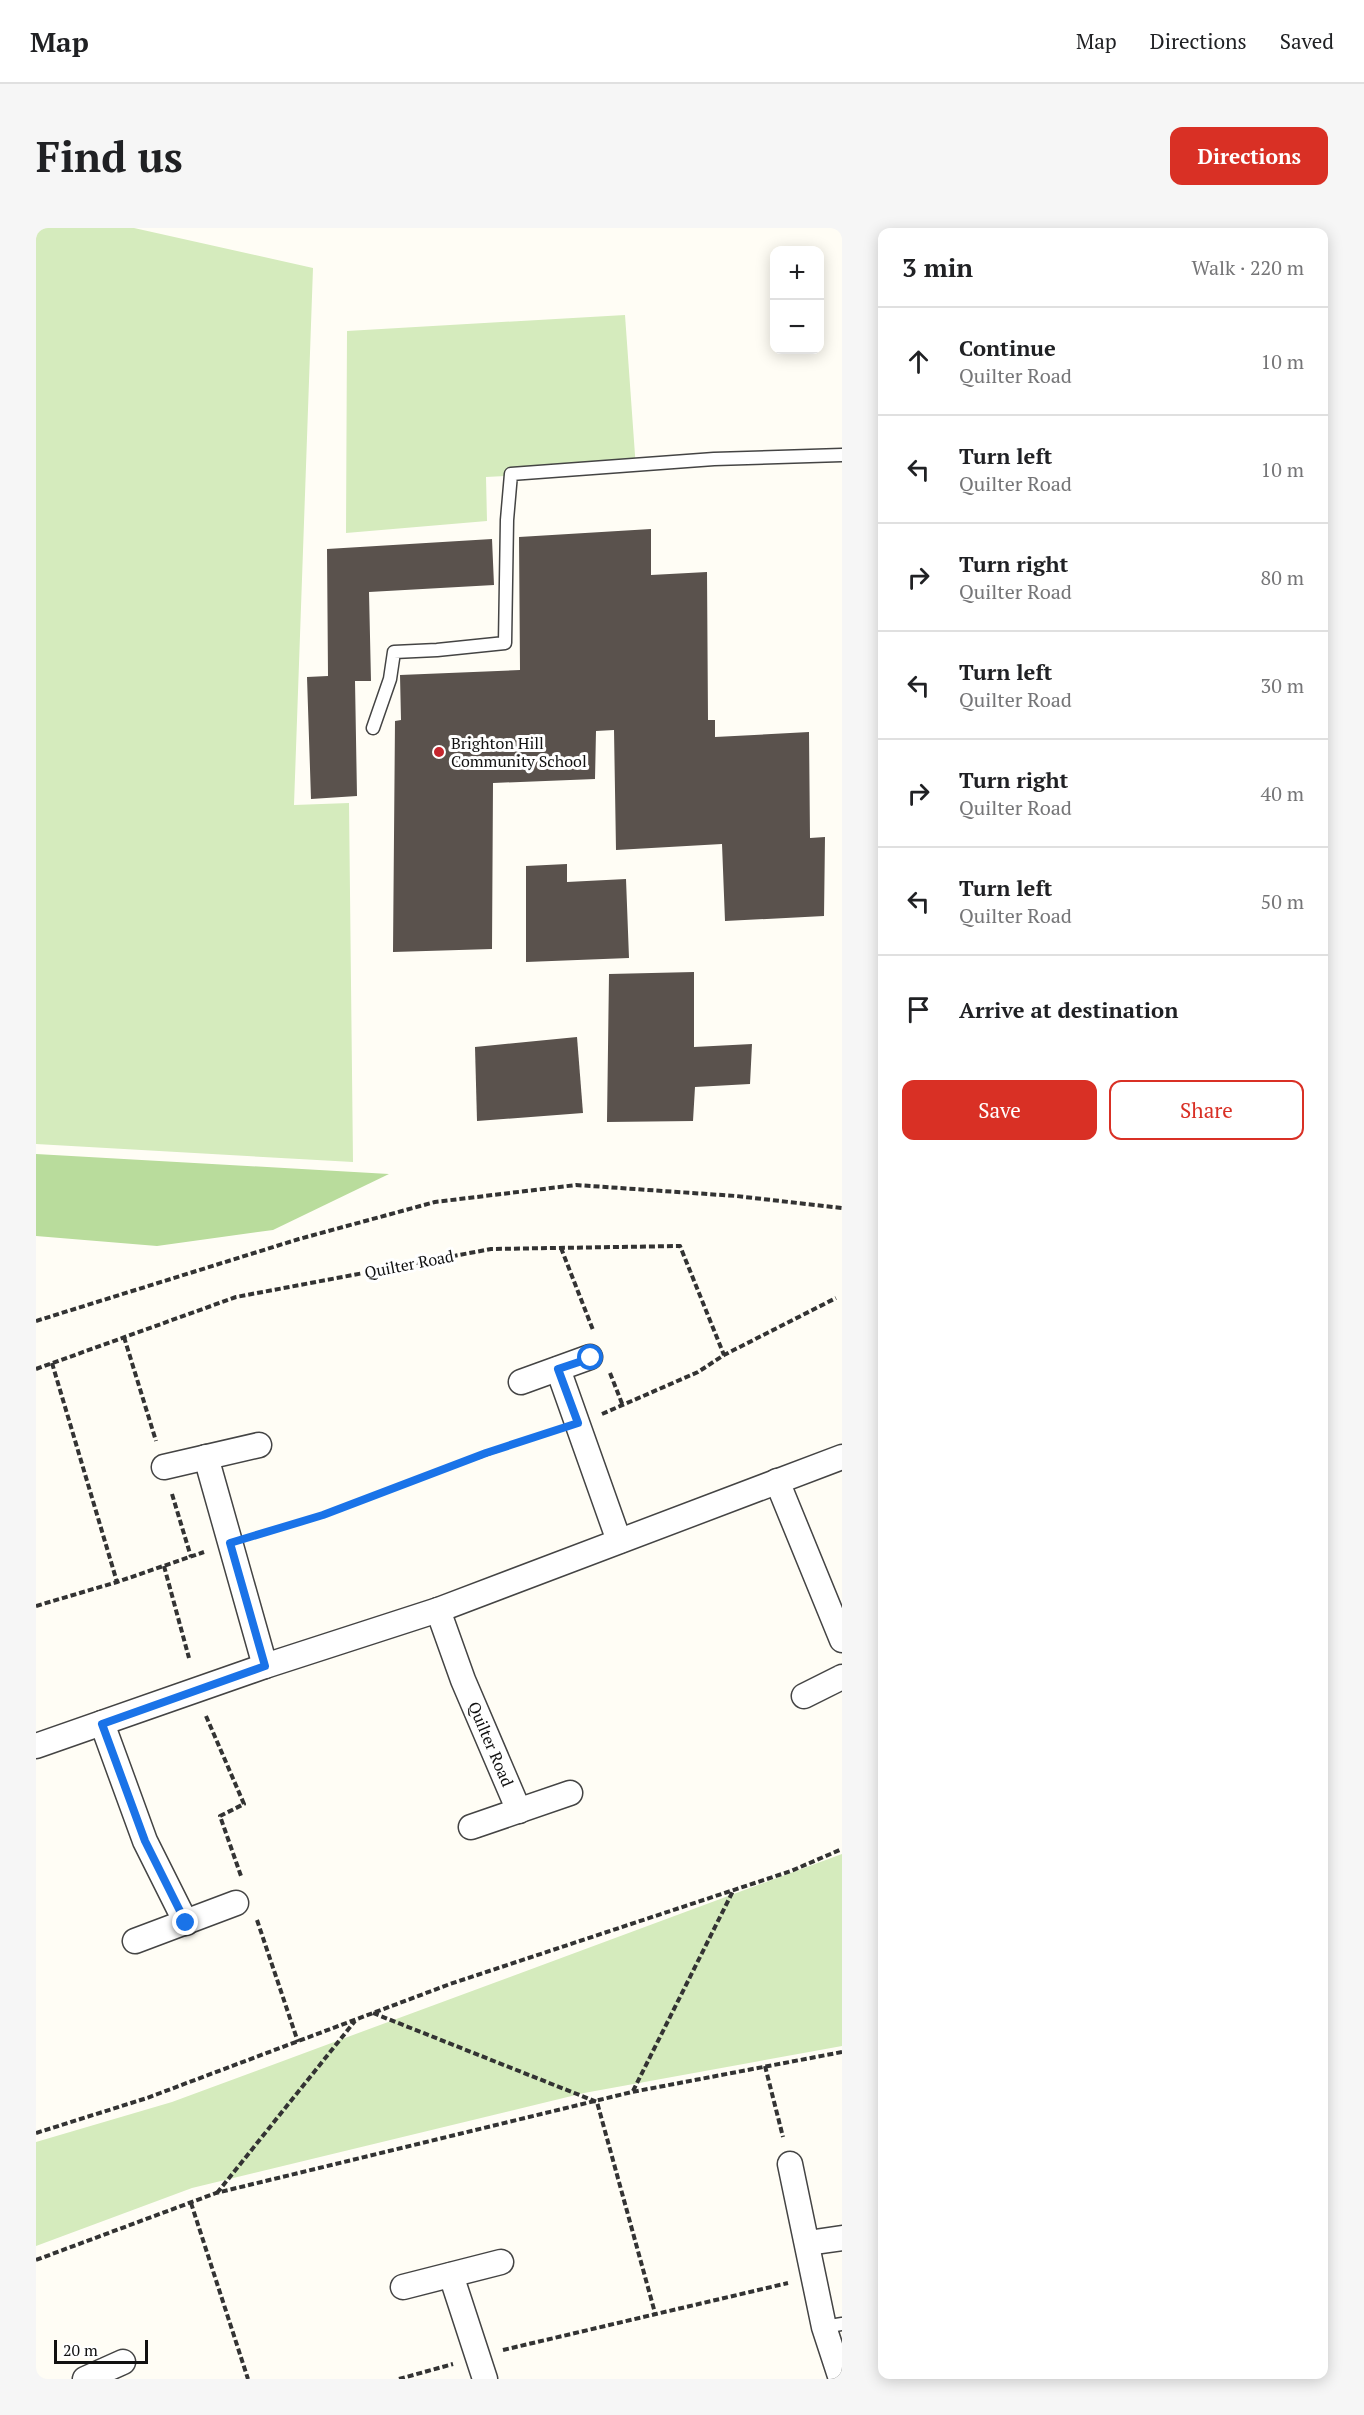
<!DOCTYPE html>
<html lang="en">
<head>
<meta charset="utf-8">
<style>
  :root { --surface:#fff; --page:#f6f6f6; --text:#202124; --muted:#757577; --line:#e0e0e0; --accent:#d93025 }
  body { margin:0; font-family:"PT Serif",serif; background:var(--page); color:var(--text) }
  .controls { position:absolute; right:18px; top:18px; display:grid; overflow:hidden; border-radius:12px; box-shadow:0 3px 15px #0003 }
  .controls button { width:54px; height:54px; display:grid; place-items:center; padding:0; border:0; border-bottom:2px solid var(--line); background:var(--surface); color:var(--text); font:30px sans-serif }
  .scale { position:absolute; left:18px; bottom:15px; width:94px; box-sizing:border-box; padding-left:6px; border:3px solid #111; border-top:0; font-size:16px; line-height:21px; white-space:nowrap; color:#111; -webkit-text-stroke:4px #fff; paint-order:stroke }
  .stop { position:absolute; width:18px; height:18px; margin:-14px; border:4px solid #1a73e8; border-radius:50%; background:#fff }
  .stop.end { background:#1a73e8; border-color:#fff; box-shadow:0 2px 6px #0008 }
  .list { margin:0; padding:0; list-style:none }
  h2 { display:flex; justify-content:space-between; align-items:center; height:78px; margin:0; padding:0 24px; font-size:26px }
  h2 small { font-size:20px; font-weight:400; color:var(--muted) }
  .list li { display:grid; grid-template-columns:39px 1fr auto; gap:18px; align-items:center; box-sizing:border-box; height:108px; padding:0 24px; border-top:2px solid var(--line) }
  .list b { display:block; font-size:22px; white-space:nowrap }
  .list p { margin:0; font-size:20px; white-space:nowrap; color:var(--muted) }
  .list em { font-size:20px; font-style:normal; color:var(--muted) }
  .actions { display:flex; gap:12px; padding:18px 24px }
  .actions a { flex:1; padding:14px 0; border:2px solid var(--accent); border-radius:12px; text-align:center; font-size:21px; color:var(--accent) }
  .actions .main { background:var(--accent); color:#fff }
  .icon { flex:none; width:33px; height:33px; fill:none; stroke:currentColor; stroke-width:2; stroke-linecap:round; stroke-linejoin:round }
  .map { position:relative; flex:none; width:806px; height:2151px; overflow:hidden; border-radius:12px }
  header { display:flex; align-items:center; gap:36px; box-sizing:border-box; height:84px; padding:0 30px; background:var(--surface); border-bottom:2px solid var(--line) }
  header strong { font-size:28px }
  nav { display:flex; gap:33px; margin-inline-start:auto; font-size:21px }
  .intro { display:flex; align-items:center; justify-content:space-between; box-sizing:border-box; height:144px; padding:0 36px }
  h1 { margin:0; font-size:42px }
  .button { padding:15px 27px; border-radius:12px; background:var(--accent); color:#fff; font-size:21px; font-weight:700 }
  main { display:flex; gap:36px; padding:0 36px }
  aside { flex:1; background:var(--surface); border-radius:12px; box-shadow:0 3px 15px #0003 }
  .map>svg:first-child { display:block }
  .green { fill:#d5ebbd }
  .forest { fill:#b9dc9c }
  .building { fill:#5a524d }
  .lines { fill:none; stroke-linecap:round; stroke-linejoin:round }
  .service-casing { stroke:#444; stroke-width:15 }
  .minor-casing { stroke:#444; stroke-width:27 }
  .path { stroke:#333; stroke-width:4; stroke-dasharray:6 3; stroke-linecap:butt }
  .service { stroke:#fff; stroke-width:12 }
  .minor { stroke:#fff; stroke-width:24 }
  .route { stroke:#1a73e8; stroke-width:8 }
  .poi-dot { fill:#c4262e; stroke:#fff; stroke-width:2 }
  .labels { text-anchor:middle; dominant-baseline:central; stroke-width:6; stroke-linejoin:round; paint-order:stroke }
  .poi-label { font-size:16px; fill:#111; stroke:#fff; text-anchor:start }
  .street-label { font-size:16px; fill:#111; stroke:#fff }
</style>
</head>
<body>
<header>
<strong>Map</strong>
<nav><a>Map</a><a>Directions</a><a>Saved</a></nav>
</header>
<div class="intro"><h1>Find us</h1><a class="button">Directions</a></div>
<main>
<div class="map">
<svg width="806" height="2151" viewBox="0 0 806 2151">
  <rect width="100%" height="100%" fill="#fffdf5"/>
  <g class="green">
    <path d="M0,0H98L277,40L258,577L313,575L317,934L0,916Z"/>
    <path d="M589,87L600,241L450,249L451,293L310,305L311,103Z"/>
    <path d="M806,1626V1818L548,1865L156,1960L0,2018V1914L136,1874Z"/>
  </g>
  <path class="forest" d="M0,926L353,946L237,1002L121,1018L0,1008Z"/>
  <g class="building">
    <path d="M615,301V347L671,344L672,492H679V509L773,504L774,610L789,609L788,688L689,693L686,616L580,622L578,502L560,503L559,551L457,555L456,721L357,724L359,493L365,492L364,447L484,442L483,309Z"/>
    <path d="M456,311L458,357L333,364L335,453H319L321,568L275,571L271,449L292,448L291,321Z"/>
    <path d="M531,636V654L590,651L593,730L490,734V638Z"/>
    <path d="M658,744V819L716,816L714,856L659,859L657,893L571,894L573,746Z"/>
    <path d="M541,809L547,885L441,893L439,819Z"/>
  </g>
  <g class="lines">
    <defs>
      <g id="service">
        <path d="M337,500L354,451L358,424L401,422L469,415L471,292L475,246L678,231L806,227"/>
        <path d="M788,2099L806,2096"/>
      </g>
      <g id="minor">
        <path d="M522,1141L583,1313"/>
        <path d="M485,1154L554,1129"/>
        <path d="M170,1229L229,1438"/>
        <path d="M128,1239L223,1217"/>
        <path d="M741,1253L806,1412"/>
        <path d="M402,1382L427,1452L483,1583"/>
        <path d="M768,1468L806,1449"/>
        <path d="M66,1495L109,1613L150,1695"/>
        <path d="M0,1518L229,1438L402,1382L806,1229"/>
        <path d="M435,1599L534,1565"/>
        <path d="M99,1713L200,1675"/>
        <path d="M754,1936L788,2099L805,2151"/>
        <path d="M772,2015L806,2010"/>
        <path d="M415,2047L449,2151"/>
        <path d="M367,2059L465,2034"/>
        <path d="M49,2151L87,2134"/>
      </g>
    </defs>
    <use href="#service" class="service-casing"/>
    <use href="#minor" class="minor-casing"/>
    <g class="path">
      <path d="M525,1020L557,1102"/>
      <path d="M0,1093L263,1011L399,974L540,957L700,968L806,980"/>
      <path d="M88,1109L120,1213"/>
      <path d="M16,1135L81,1354"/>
      <path d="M0,1141L200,1069L455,1021L644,1018L688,1127"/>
      <path d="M574,1145L587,1178"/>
      <path d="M566,1186L662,1144L688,1127L800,1070"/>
      <path d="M136,1266L155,1329"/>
      <path d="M221,1307C321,1277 417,1236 517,1204"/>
      <path d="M128,1338L153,1430"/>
      <path d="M0,1378L81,1354L168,1324"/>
      <path d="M170,1488L208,1576L184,1588L205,1648"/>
      <path d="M221,1692L262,1814"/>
      <path d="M337,1785L561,1874L619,2085"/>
      <path d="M729,1838L747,1909"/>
      <path d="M597,1863L697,1663"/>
      <path d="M0,1905L111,1870L414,1756L755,1643L806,1621"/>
      <path d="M181,1965L319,1793"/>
      <path d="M155,1975L212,2151"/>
      <path d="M0,2032L180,1965L596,1864L806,1824"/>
      <path d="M467,2122L752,2055"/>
      <path d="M363,2151L417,2136"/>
    </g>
    <use href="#service" class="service"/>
    <use href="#minor" class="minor"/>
  </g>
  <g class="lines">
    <path class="route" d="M150,1695L109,1613L66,1496L229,1438L194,1315L287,1287L450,1225L542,1195L522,1141L555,1130"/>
  </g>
  <circle class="poi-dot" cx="403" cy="524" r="6"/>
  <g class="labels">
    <g class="poi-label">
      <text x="415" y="515">Brighton Hill<tspan x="415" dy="18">Community School</tspan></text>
    </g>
    <g class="street-label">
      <text transform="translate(373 1036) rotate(-11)">Quilter Road</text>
      <text transform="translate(455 1516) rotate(67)">Quilter Road</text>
    </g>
  </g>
</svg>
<div class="controls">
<button>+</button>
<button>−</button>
</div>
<div class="scale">20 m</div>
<div class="stop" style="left:555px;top:1130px"></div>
<div class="stop end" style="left:150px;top:1695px"></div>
</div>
<aside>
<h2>3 min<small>Walk · 220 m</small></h2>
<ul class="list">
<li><svg class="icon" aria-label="ahead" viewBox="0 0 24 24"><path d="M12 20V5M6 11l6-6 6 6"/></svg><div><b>Continue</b><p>Quilter Road</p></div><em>10 m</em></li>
<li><svg class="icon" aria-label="left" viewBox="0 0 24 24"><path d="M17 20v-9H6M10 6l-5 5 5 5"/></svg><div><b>Turn left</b><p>Quilter Road</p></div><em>10 m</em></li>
<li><svg class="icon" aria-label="right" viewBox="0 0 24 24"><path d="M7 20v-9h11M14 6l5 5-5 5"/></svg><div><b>Turn right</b><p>Quilter Road</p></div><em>80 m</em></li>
<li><svg class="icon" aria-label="left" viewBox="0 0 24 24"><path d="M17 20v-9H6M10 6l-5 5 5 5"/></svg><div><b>Turn left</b><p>Quilter Road</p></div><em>30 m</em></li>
<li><svg class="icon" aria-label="right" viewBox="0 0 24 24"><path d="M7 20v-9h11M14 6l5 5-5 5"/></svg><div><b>Turn right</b><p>Quilter Road</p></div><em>40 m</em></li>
<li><svg class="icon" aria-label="left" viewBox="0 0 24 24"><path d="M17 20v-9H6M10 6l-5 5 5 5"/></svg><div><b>Turn left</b><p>Quilter Road</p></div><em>50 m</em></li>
<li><svg class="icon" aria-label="arrive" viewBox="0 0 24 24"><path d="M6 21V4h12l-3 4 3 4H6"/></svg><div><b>Arrive at destination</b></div></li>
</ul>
<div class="actions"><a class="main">Save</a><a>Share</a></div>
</aside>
</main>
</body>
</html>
